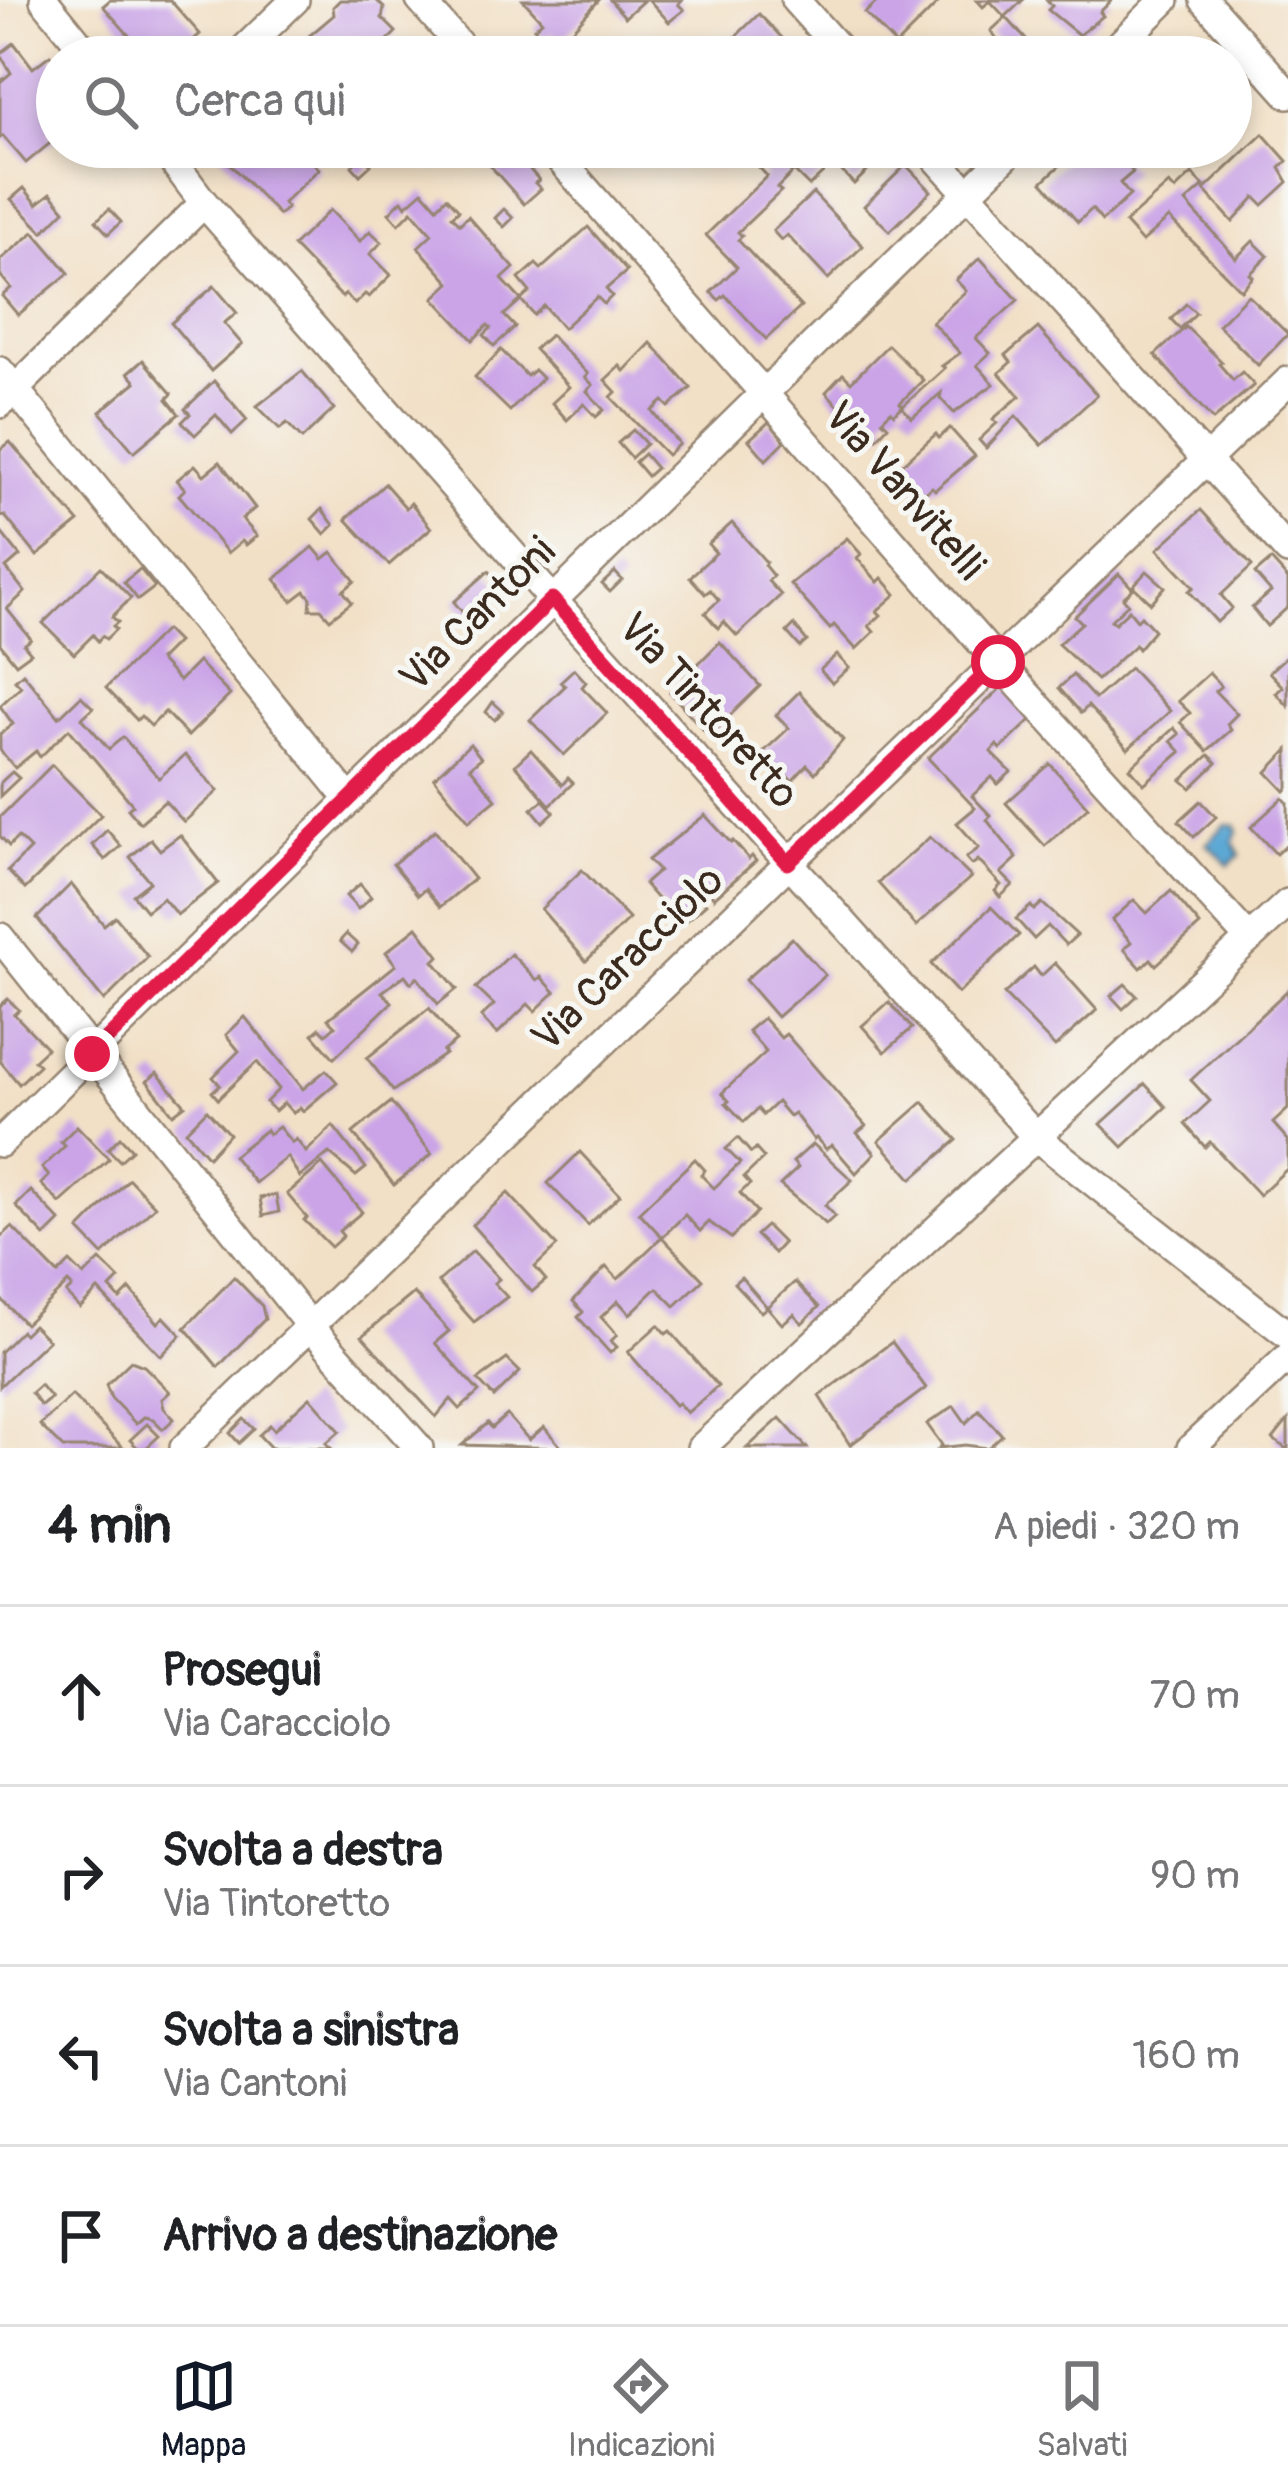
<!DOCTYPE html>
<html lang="it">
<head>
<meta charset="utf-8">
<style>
  :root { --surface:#fff; --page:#f2f2f2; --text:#202124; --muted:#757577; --line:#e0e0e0; --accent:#111827 }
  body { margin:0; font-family:Pangolin,sans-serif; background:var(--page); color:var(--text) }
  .stop { position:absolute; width:36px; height:36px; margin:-27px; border:9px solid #e11d48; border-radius:50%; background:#fff }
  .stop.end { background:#e11d48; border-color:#fff; box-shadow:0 3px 12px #0008 }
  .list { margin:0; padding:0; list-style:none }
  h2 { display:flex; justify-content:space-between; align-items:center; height:156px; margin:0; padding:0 48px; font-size:51px }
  h2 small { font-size:39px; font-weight:400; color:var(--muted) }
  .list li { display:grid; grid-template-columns:78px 1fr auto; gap:36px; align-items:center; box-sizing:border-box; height:180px; padding:0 48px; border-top:3px solid var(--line) }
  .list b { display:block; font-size:45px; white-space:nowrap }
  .list p { margin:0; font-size:39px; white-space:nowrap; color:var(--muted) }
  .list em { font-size:39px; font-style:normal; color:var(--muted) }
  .icon { flex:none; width:66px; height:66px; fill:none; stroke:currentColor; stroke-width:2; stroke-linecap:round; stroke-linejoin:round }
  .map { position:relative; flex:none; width:1288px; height:1448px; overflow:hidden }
  .search { position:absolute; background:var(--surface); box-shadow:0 6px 18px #0003; left:36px; right:36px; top:36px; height:132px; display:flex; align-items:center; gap:30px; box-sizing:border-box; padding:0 42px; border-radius:66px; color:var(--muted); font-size:45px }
  .sheet { height:876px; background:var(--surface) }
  nav { display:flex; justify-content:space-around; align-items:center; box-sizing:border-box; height:168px; border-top:3px solid var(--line); background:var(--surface); font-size:33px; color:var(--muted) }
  nav a { display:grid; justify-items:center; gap:6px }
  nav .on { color:var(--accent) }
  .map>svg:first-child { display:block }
  .water { fill:#5ca8d5; stroke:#4c697a; stroke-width:3 }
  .building { fill:#caa4e7 }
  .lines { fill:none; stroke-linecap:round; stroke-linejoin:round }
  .street-casing { stroke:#968572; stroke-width:32 }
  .street { stroke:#fff; stroke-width:27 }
  .route { stroke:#e11d48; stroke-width:15 }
  .labels { text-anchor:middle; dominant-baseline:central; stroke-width:10; stroke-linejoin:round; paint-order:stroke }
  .street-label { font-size:42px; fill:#3b2a1e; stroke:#f6f6f2 }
</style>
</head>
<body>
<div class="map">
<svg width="1288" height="1448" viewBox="0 0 1288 1448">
  <rect width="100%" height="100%" fill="#f6f6f2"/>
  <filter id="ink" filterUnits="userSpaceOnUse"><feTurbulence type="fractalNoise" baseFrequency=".00833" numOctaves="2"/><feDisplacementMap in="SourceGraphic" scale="24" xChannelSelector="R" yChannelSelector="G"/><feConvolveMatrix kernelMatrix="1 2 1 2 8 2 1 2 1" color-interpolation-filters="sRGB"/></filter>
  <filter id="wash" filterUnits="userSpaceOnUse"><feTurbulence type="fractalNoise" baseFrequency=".004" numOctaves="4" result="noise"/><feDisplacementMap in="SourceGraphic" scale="48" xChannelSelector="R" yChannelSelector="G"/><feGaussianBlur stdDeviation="2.7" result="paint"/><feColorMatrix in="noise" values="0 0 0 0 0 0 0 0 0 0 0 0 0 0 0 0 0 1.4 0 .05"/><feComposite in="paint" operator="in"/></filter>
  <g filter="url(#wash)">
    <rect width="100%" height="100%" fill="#f2e0c6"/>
    <path class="water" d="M1226,824L1235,825L1238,832L1233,842L1240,855L1229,865L1207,844Z"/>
    <g id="blocks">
      <g class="building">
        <path d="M110,0H170L200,34L174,57L161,47L156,52L148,43L141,49L103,6Z"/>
        <path d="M340,0H376L384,8L382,18L396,32L371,57H305L296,47L334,15L333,7Z"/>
        <path d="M523,0H599L561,42L552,33L544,39L534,28L542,21Z"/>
        <path d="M610,0H644L625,17Z"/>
        <path d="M649,0H682L678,4L684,10L669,22Z"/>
        <path d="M879,0H941L896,45L865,13Z"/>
        <path d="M977,0H1023L1005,17L990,1L983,7Z"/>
        <path d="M1047,0H1112L1100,12L1103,16L1079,35L1048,10L1052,6Z"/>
        <path d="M759,14L789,45L801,57H730L741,46L734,38Z"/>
        <path d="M1006,17L1036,51L1029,57H983L980,54L997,39L991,31Z"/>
        <path d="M14,43L33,68L50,55L57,64V125L48,132L54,140L26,163L3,136L0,138V82L11,73L0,54Z"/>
        <path d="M1188,44L1199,57H1174Z"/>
        <path d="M1263,134L1287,161L1280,168L1288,182L1263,205L1255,197L1233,222L1204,190Z"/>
        <path d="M213,147H298L319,169L283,203L287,208L279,215Z"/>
        <path d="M510,147L539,180L535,183L541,189L524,204L486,161Z"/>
        <path d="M820,147L833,157L844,147H884L888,151L854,184L834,163L809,186L794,171Z"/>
        <path d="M1080,147H1111L1133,172L1120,183L1130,195L1102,221L1092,209L1078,222L1042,182Z"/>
        <path d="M770,151L792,173L777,188L781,191L738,232L742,236L738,240L801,307L766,339L725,295L719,300L711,292L737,267L706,235L767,176L756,164Z"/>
        <path d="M362,156L371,165L360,175L352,166Z"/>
        <path d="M906,165L931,191L890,231L864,206Z"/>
        <path d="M1192,174L1204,186L1186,202L1236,258L1253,241L1268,256L1250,274L1253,277L1241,290L1169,218L1142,242L1125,223L1169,184L1175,190Z"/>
        <path d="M24,188L37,204L51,193L65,210L43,232L11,199Z"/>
        <path d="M423,191L437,207L447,197L459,210L452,216L460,224L468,216L514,268L502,279L521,300L504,315L515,327L494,346L484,335L491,328L488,325L473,340L434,298L450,283L418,247L432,234L412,211L399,224L389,213L402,200L406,206Z"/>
        <path d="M813,193L863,246L828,279L787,235L781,240L773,231Z"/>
        <path d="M109,209L121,222L108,234L96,221Z"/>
        <path d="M504,209L513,218L504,227L495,218Z"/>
        <path d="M330,210L360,241L370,231L382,242L370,254L391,275L369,297L365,294L355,304L345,294L342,297L293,246Z"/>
        <path d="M588,227L627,271L606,289L612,296L604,304L597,297L563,328L544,306L534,315L521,300L530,292L519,279L536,264L541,269Z"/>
        <path d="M34,232L69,273L18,315L2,296L11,288L0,275V260Z"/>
        <path d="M980,258L1018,300L976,338L990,353L977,365L994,384L954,413L940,398L941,393L912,418L902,407L945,368L942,366L960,353L932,322L966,291L956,280Z"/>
        <path d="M214,286L237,313L224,323L242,344L211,371L171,323Z"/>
        <path d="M1248,295L1288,334L1258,365L1218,325Z"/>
        <path d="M1186,304L1196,313L1180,329L1171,319Z"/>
        <path d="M1186,327L1222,362L1219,364L1233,380L1242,372L1254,385L1213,420L1155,355Z"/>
        <path d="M1038,328L1097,395L1042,445L1016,416L986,448L979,440L997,423L993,419L1020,396L999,373L1011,362L1006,355Z"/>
        <path d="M550,335L588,374L585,377L593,385L587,391L604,410L596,417L584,404L567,420L552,403L569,387L534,349Z"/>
        <path d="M651,343L691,388L669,407L663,401L652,411L679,444L667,455L611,397L616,392L605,380L620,366L624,371Z"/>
        <path d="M888,345L923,380L900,403L903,406L894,414L891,411L882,420L888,426L877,438L871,431L866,436L826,392L843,374L851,382Z"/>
        <path d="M501,350L527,376L534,370L542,378L510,411L475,377Z"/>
        <path d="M143,360L172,394L167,399L179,414L134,452L100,412L136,382L128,373Z"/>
        <path d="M302,371L334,409L302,439L287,423L280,429L257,406Z"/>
        <path d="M214,381L247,420L232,434L216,415L195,435L182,422L190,414L185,409Z"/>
        <path d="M769,422L785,441L766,460L749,440Z"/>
        <path d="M950,428L975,456L935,490L932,487L922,496L897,469L936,434L939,438Z"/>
        <path d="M633,430L646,444L631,458L618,443Z"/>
        <path d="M10,442L79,522L37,556L5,516L0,517V450Z"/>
        <path d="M644,454L656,468L647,476L635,462Z"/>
        <path d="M220,462L255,508L242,519L257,536L246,545L242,541L228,553L179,495L185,489L177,480L195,465L204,475Z"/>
        <path d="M385,484L406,508L411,503L431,528L389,565L346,519Z"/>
        <path d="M322,509L334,525L325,534L312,519Z"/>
        <path d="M1201,510L1252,566L1221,595L1232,608L1217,622L1189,591L1194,587L1158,549Z"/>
        <path d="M732,523L766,562L764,565L773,576L768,581L781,595L737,636L724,622L718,628L705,613L719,600L710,590L705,594L690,577L716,553L708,544Z"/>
        <path d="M0,531L20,556L6,568L25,592L7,609L31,639L24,645L31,653L16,664L0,644Z"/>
        <path d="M847,538L861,554L857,558L878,582L882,578L896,594L877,611L881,615L869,626L874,632L856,649L834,625L830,629L790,584Z"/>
        <path d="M313,547L323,559L332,552L355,581L343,591L352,602L330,619L321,609H310L311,598L305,591L292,601L275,579Z"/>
        <path d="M1271,560L1288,579V607L1267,626L1252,608L1271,592L1255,574Z"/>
        <path d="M101,567L131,598L112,617L118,622L113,626L116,629L106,639L102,636L98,641L93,635L74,654L43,623Z"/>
        <path d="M140,569L155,587L138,600L124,582Z"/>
        <path d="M489,571L503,588L468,619L454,602Z"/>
        <path d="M1147,571L1165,587L1151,603L1133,586Z"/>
        <path d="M615,572L622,580L610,592L602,584Z"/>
        <path d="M1119,574L1133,589L1123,598L1128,604L1111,620L1115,623L1129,610L1137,620L1141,616L1154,630L1138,649L1135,645L1097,680L1058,644L1082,623L1075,616Z"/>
        <path d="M794,625L807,641L800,647L787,632Z"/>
        <path d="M165,630L177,642L159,660L179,681L198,662L230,695L188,736L165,712L151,726L141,716L137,720L106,688Z"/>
        <path d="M720,642L760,686L709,736L670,692Z"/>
        <path d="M837,655L849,668L832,683L820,670Z"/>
        <path d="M1288,655V706L1276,693L1283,687L1269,672Z"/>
        <path d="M1130,668L1170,711L1128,749L1088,706L1081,713L1059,688L1073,675L1095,699Z"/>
        <path d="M574,669L586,682L582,687L607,713L564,755L530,720L565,686L560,682Z"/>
        <path d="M23,673L59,717L81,696L93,708L82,718L109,749L123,737L159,778L185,755L218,791L184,822L165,801L140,823L128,809L133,805L69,729L40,757L36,751L15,768L0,750V734L13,724L0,706L21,686L15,680Z"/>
        <path d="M1209,673L1221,686L1215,691L1237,714L1227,724L1231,730L1207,751L1180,722L1190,713L1178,701Z"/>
        <path d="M1003,686L1033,718L1001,749L997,745L991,752L1011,772L998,784L992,777L972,796L991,816L987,820L1017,858L1001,873L1013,885L1000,897L995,891L1001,885L978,860L972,865L966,858L979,848L957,823L975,808L928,758Z"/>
        <path d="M799,692L843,740L815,773L807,765L792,781L779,768L774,773L758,757L789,728L776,715Z"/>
        <path d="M493,702L503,711L495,720L486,712Z"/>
        <path d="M1174,728L1179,734L1171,741L1181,752L1144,784L1130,768Z"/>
        <path d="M470,744L481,758L470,767L496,799L469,821L434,778Z"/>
        <path d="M531,750L562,785L568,778L573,783L550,805L515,765Z"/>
        <path d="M1288,750V788L1285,791L1267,772Z"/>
        <path d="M1209,755L1217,763L1191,788L1182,780Z"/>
        <path d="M1050,764L1088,807L1045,846L1006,803Z"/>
        <path d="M52,765L101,815L25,889L8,871L30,849L18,837L9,846L0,836V817Z"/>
        <path d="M12,772L19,778L0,796V783Z"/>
        <path d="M1283,798L1288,803V843L1276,854L1251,827Z"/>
        <path d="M543,800L554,812L543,822L532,809Z"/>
        <path d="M1201,801L1216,817L1194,837L1179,821Z"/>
        <path d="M705,815L731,843L733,841L749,859L752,856L756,861L714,898L708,890L700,898L706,904L681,926L644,884L659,871L648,860Z"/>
        <path d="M107,830L121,846L105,860L92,845Z"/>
        <path d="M435,830L474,879L440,907L425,889L418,895L393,864Z"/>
        <path d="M180,835L218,883L177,915L163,898L146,911L133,895L150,882L130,857L151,839L160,850Z"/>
        <path d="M930,837L971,877L916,926L878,883Z"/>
        <path d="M582,870L629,919L586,961L541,909Z"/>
        <path d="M71,884L104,925L115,916L148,957L104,1001L37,918Z"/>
        <path d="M360,884L371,897L358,909L346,896Z"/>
        <path d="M1171,891L1200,925L1156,965L1151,959L1141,968L1124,949L1131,942L1112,920L1134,900L1147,913Z"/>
        <path d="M1042,903L1077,935L1066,945L1048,926L1034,939L1016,919L1031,906L1034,910Z"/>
        <path d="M991,907L1019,935L958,993L931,964Z"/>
        <path d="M417,927L439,956L434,961L457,989L438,1004L417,977L411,983L405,975L382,992L392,1002L334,1058L313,1034L320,1028L326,1034L335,1026L328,1019L396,965L386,952Z"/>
        <path d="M346,934L358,945L352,952L340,941Z"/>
        <path d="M792,938L825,975L777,1017L745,980Z"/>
        <path d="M511,954L537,980L541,977L555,992L535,1011L528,1004L497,1034L481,1017L494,1005L476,988Z"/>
        <path d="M1055,963L1097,1010L1055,1047L1004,994L1034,967L1041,976Z"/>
        <path d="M1125,984L1137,996L1123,1009L1111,996Z"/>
        <path d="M1288,990V1109L1273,1123L1288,1140V1168L1259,1195L1210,1142L1205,1147L1185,1124L1210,1101L1191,1080Z"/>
        <path d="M8,999L19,1010L14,1014L47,1048L34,1060L39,1065L19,1084L0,1061V1006Z"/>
        <path d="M889,1002L912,1028L885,1052L862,1026Z"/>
        <path d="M429,1008L456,1041L443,1051L445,1054L393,1091L367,1058Z"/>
        <path d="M245,1017L303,1089L326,1070L337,1082L303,1111L300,1107L293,1113L284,1103L275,1111L266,1102L279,1089L257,1062L218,1099L212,1092L220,1085L213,1077L239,1051L226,1035Z"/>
        <path d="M763,1018L781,1038L786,1034L866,1126L857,1133L875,1153L856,1173L832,1145L826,1149L816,1138L814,1140L794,1113L789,1116L777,1102L763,1115L758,1109L744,1122L726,1103L729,1101L722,1093L766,1052L748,1031Z"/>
        <path d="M157,1073L185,1105L173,1114L147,1081Z"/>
        <path d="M1145,1084L1166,1107L1123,1147L1101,1124Z"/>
        <path d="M391,1102L432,1154L394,1185L353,1133Z"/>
        <path d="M923,1102L957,1140L912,1179L879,1141Z"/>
        <path d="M207,1110L229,1134L208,1157L186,1131Z"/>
        <path d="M77,1126L109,1159L60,1203L41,1184L49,1176L42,1168L65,1146L61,1142Z"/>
        <path d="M333,1126L366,1168L356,1176L329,1153L300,1177L287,1157L255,1183L233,1156L266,1130L269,1134L279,1127L292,1143L296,1139L306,1152Z"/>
        <path d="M120,1137L132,1150L120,1161L108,1149Z"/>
        <path d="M738,1138L751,1153L756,1149L764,1158L744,1177L750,1184L740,1193L757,1212L731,1238L709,1222L700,1231L685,1215L662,1237L639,1212L695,1159L705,1170L701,1175L714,1188L740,1163L726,1149Z"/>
        <path d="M813,1144L852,1180L825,1205L835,1216L826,1224L780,1185L798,1168L793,1162Z"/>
        <path d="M580,1152L620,1195L588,1225L548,1183Z"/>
        <path d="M322,1164L362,1212L339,1231L343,1236L331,1247L304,1220L307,1218L287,1194Z"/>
        <path d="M129,1179L155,1206L103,1255L79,1230Z"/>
        <path d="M31,1191L60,1221L45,1236L16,1206Z"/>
        <path d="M508,1193L557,1246L535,1267L546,1280L532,1292L472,1225Z"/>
        <path d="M276,1195L279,1212L263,1216L260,1198Z"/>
        <path d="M766,1226L783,1243L774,1253L756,1235Z"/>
        <path d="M12,1227L58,1274L70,1262L84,1276L100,1260L119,1279L110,1288L120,1299L130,1289L158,1323L164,1317L181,1335L161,1356L98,1290L80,1308L66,1293L72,1287L68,1283L25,1324L0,1298V1238Z"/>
        <path d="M662,1237L703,1280L675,1306L657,1288L630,1314L618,1301L601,1317L617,1335L611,1341L617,1347L610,1353L578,1317L583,1312L573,1301L606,1267L618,1279Z"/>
        <path d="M473,1251L499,1279L494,1283L507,1297L474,1322L438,1282Z"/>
        <path d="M234,1277L262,1306L265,1319L218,1367L185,1328Z"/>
        <path d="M741,1277L767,1307L761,1312L734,1283Z"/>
        <path d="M795,1282L819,1307L802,1323L794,1314L782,1324L767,1307Z"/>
        <path d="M414,1293L449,1331L435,1343L479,1392L460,1409L451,1399L436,1417L362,1336Z"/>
        <path d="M33,1325L48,1340L0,1386V1352L21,1331L24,1334Z"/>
        <path d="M658,1325L666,1334L670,1331L718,1386L687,1413L678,1403L675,1405L628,1352Z"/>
        <path d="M892,1342L926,1388L850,1445L819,1396Z"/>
        <path d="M507,1359L520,1372L494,1397L478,1380Z"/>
        <path d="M131,1361L144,1366L170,1392L162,1399L164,1408L174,1419L163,1429L153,1419L144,1417L136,1424L111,1398L106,1385Z"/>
        <path d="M40,1385L51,1398L41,1406L31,1393Z"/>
        <path d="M72,1395L123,1448H63L40,1425Z"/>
        <path d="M310,1397L340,1431L326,1443L331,1448H271L259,1435L270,1425L274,1430Z"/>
        <path d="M954,1406L966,1423L979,1410L1002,1435L988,1448L965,1445L939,1448L942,1445L927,1424Z"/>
        <path d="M507,1415L529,1440L544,1427L562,1448L462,1445L488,1423L492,1428Z"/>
        <path d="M780,1418L807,1448H747Z"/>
        <path d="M244,1419L254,1429L239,1443L230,1433Z"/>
        <path d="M1288,1420V1448H1285L1273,1439Z"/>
        <path d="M147,1424L159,1436L146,1448H138L130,1440Z"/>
      </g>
    </g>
  </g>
  <g filter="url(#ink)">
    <use href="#blocks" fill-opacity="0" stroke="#968572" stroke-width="3"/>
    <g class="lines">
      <defs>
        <g id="street">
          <path d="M44,0L90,57"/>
          <path d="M420,0L470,57"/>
          <path d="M795,0L846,57"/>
          <path d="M1204,0L1288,94"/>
          <path d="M236,57L295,0"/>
          <path d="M1107,57L1165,0"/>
          <path d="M162,147L204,203L552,599L1036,1137L1288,1335"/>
          <path d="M549,147L998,662L1249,939"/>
          <path d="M926,147L1288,551"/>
          <path d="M0,371L350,800"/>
          <path d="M0,404L204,203"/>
          <path d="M0,937L310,1326L419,1448"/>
          <path d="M0,1143L1015,147"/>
          <path d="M184,1448L1288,381"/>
          <path d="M701,1448L1288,903"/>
          <path d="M1191,1448L1288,1357"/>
        </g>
      </defs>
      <use href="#street" class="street-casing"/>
      <use href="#street" class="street"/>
    </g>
  </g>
  <g class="lines" filter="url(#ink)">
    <path class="route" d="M92,1054L552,599L788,863L998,662"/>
  </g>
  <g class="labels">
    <g class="street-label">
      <text transform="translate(904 491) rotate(49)">Via Vanvitelli</text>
      <text transform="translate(478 615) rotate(-45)">Via Cantoni</text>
      <text transform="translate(708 711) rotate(48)">Via Tintoretto</text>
      <text transform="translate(628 959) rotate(-44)">Via Caracciolo</text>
    </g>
  </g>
</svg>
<div class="stop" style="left:998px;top:662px"></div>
<div class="stop end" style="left:92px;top:1054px"></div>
<div class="search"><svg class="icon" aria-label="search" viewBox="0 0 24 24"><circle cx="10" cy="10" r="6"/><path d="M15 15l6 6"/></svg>Cerca qui</div>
</div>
<section class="sheet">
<h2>4 min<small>A piedi · 320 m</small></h2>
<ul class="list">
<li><svg class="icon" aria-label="ahead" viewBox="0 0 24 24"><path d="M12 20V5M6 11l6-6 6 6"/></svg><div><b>Prosegui</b><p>Via Caracciolo</p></div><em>70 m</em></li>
<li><svg class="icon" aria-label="right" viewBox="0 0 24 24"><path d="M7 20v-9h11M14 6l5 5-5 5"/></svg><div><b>Svolta a destra</b><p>Via Tintoretto</p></div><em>90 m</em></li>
<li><svg class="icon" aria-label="left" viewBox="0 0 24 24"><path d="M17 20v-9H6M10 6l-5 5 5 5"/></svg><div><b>Svolta a sinistra</b><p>Via Cantoni</p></div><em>160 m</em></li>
<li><svg class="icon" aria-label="arrive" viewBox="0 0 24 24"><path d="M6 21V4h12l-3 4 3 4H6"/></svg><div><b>Arrivo a destinazione</b></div></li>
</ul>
</section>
<nav>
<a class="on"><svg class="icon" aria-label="map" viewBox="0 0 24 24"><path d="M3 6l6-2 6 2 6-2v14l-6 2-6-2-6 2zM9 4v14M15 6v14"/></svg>Mappa</a>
<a><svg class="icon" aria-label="directions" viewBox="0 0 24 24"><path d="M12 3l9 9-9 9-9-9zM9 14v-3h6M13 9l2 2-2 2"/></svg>Indicazioni</a>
<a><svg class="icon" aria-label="saved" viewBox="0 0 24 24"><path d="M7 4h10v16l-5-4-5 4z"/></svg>Salvati</a>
</nav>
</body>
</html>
